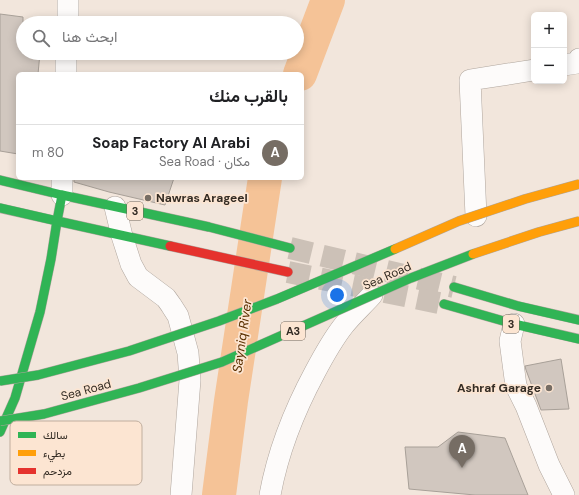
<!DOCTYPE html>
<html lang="ar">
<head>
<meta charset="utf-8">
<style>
  :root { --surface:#fff; --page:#f2f2f2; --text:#202124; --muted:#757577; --line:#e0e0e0; --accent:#766d64 }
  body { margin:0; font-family:"DM Sans",Vazirmatn,sans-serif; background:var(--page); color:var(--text); direction:rtl }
  .controls { position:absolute; right:12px; top:12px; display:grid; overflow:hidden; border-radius:6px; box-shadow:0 2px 10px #0003 }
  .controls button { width:36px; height:36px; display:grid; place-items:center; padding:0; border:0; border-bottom:1px solid var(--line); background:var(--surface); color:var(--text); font:20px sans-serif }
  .you { position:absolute; left:337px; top:295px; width:14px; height:14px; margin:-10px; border:3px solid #fff; border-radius:50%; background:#1a73e8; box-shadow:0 0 0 6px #1a73e833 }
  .badge { display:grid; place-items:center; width:26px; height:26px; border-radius:50%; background:var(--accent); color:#fff; font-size:13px; font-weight:700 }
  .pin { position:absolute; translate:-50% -33px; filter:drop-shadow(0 1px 2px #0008) }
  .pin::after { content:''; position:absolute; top:21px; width:14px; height:12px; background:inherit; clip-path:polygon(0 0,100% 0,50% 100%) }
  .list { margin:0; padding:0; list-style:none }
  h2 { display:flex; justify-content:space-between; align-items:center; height:52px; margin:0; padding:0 16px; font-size:17px }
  h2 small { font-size:13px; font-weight:400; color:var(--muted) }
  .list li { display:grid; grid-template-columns:26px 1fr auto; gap:12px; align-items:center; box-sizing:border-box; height:56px; padding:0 16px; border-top:1px solid var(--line) }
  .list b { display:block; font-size:15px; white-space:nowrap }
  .list p { margin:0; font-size:13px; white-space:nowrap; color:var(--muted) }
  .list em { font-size:13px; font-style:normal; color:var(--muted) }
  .icon { flex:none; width:22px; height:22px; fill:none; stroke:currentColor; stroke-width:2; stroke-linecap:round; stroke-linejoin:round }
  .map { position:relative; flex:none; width:579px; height:495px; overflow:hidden; direction:ltr }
  .search { position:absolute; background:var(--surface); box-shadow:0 2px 10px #0003; left:16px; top:16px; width:288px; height:44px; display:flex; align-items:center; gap:10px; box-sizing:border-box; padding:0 14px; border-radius:22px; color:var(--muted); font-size:15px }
  .panel { position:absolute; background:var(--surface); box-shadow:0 2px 10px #0003; left:16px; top:72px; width:288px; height:108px; border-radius:6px; direction:rtl }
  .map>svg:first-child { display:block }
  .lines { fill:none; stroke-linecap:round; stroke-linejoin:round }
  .river { stroke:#f5c397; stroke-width:34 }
  .building { fill:#d1c7bf; stroke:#a8a098 }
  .primary-tunnel { stroke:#ccc1b7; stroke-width:22; stroke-dasharray:22 11; stroke-linecap:butt }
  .street-casing { stroke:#afa59d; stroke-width:22 }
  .fast-casing { stroke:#afa59d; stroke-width:10 }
  .jam-casing { stroke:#afa59d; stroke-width:10 }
  .street { stroke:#fdfbfa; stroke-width:21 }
  .fast { stroke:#30b455; stroke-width:9 }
  .jam { stroke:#e5322d; stroke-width:9 }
  .fast-bridge-casing { stroke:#afa59d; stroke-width:10; stroke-linecap:butt }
  .slow-bridge-casing { stroke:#afa59d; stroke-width:10; stroke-linecap:butt }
  .fast-bridge { stroke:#30b455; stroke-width:9 }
  .slow-bridge { stroke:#ff9f0a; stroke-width:9 }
  .poi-dot { fill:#766d64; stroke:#fce5d2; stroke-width:1.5 }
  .labels { text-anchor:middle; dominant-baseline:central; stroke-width:3.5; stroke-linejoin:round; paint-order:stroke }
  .shield { fill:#fce5d2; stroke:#706458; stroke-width:1 }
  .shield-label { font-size:11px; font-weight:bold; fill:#342c24 }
  .poi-label { font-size:12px; font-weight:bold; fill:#342c24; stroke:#fce5d2; text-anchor:start }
  .street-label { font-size:12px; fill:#342c24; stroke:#fce5d2 }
  .water-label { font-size:13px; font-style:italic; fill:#5a3000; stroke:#fce5d2 }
  .key { fill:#fce5d2; stroke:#c0ae9e; stroke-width:1 }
  .key-label { font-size:11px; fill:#342c24 }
</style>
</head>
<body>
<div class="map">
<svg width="579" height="495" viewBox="0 0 579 495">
  <rect width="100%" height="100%" fill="#f2e6dc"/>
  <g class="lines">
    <g class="river">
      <path d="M300,74L328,0"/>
      <path d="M219,495L231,401L265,178"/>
    </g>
  </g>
  <g class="building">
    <path d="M0,14L23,17V53H40L38,74H18V154L0,151Z"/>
    <path d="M74,178H174L165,205L109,192L74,182Z"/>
    <path d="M561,359L569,409L541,410L526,370L525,366Z"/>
    <path d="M458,432L505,438L528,495H475L409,489L405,447H438Z"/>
  </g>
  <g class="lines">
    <g class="primary-tunnel">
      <path d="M290,248L454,287"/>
      <path d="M288,272L444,304"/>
    </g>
    <defs>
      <g id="street">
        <path d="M68,23V0"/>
        <path d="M564,65L577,63L579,59"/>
        <path d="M66,74V53"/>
        <path d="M62,195V178"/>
        <path d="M115,207L122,236L131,264L138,277L166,298L171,305L178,316L188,353L190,380L181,495"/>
        <path d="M476,216L470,80L534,70"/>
        <path d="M514,324L510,341L516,386L526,406L549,465L564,495"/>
        <path d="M270,495C278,451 294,411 315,372C324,355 333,339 344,325C353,314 363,305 372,295"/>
      </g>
      <g id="fast">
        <path d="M0,180L62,195"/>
        <path d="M0,208L57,221L51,259L40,312L15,398L0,432"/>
        <path d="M170,246L57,221L62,195L209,227L290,248"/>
        <path d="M454,287L518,306L579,320"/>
        <path d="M444,304L514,324L579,339"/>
      </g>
      <path id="jam" d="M170,246L288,272"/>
    </defs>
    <use href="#street" class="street-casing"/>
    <use href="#fast" class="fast-casing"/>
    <use href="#jam" class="jam-casing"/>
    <use href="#street" class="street"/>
    <use href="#fast" class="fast"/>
    <use href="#jam" class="jam"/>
    <defs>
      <g id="fast-bridge">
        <path d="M0,381L38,375L129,351L219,321L277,299L395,249"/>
        <path d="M0,421L44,414L139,388L222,362L411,278L473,254"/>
      </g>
      <g id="slow-bridge">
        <path d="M395,249L459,221L525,199L579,184"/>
        <path d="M473,254L539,232L579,221"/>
      </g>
    </defs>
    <use href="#fast-bridge" class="fast-bridge-casing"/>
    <use href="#slow-bridge" class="slow-bridge-casing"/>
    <use href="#fast-bridge" class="fast-bridge"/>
    <use href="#slow-bridge" class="slow-bridge"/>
  </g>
  <g class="poi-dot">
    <circle cx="148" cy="198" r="4"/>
    <circle cx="549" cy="388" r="4"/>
  </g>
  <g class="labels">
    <g class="shield">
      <rect x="127" y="202" width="16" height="18" rx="3"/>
      <rect x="503" y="315" width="16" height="18" rx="3"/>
      <rect x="281" y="322" width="24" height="18" rx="3"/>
    </g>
    <g class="shield-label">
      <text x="135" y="211">3</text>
      <text x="511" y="324">3</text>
      <text x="293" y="331">A3</text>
    </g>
    <g class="poi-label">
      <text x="156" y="198">Nawras Arageel</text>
      <text x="541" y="388" text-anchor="end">Ashraf Garage</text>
    </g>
    <g class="street-label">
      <text transform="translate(387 276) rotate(-24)">Sea Road</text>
      <text transform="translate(86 390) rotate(-15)">Sea Road</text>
    </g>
    <g class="water-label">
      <text transform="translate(242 336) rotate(-82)">Sayniq River</text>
    </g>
  </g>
  <rect x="10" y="421" width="132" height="64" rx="6" class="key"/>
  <rect x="18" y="432" width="18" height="6" fill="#30b455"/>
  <rect x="18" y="450" width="18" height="6" fill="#ff9f0a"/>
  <rect x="18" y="468" width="18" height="6" fill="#e5322d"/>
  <g class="key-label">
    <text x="43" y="439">سالك</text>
    <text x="43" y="457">بطيء</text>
    <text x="43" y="475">مزدحم</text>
  </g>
</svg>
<div class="controls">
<button>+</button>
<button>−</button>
</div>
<div class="you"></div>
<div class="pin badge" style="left:462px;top:468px">A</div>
<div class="search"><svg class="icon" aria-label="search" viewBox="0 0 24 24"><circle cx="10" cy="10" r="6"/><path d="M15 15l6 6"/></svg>ابحث هنا</div>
<section class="panel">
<h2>بالقرب منك<small></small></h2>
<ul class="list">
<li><span class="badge">A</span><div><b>Soap Factory Al Arabi</b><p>مكان · Sea Road</p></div><em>80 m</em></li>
</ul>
</section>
</div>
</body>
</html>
